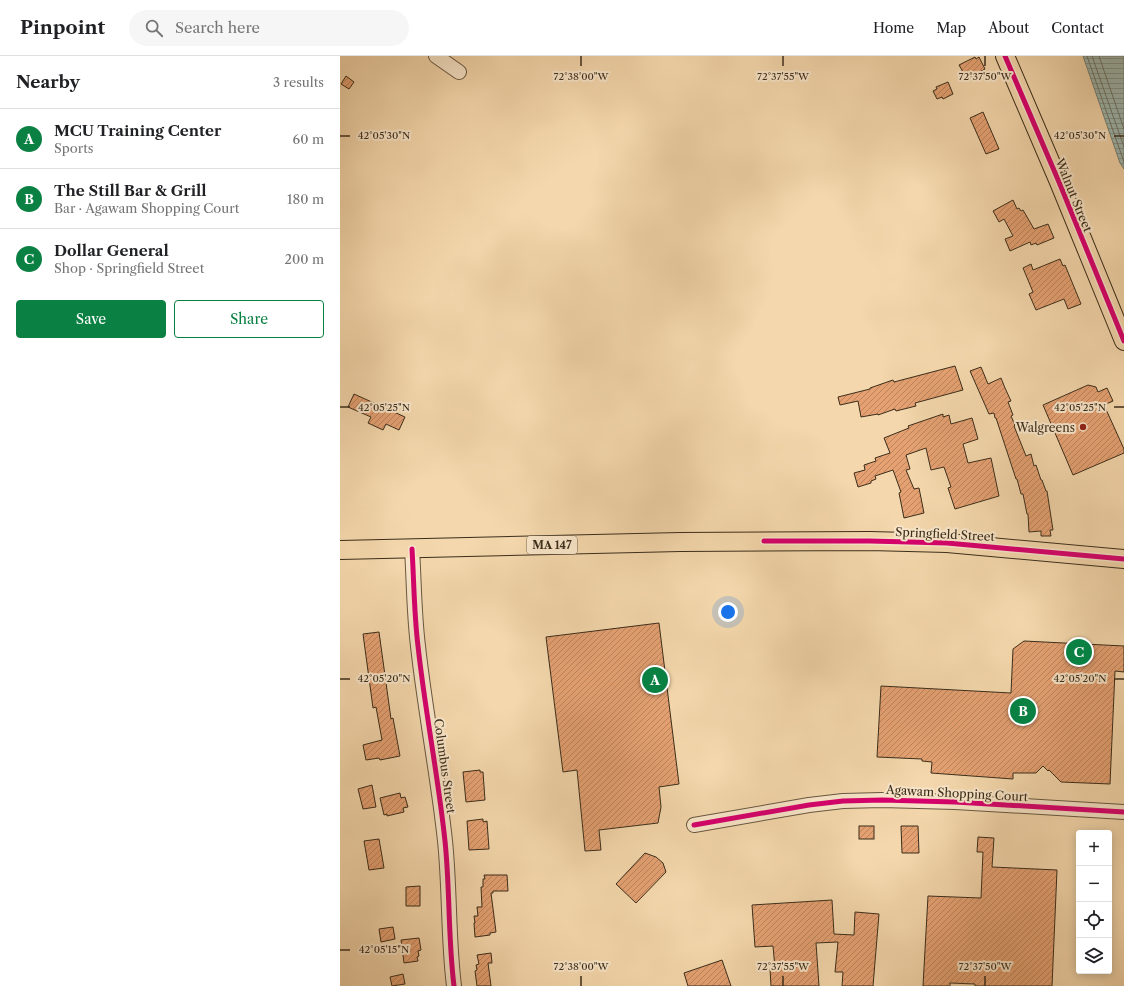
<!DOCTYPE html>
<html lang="en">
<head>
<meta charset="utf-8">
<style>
  :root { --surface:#fff; --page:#f6f6f6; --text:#202124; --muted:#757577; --line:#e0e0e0; --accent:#0b8043 }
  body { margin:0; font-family:"Libre Caslon Text",serif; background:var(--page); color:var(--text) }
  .controls { position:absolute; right:12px; bottom:12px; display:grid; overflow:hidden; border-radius:4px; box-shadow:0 2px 10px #0003 }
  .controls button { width:36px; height:36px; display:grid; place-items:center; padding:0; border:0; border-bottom:1px solid var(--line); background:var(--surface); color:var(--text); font:20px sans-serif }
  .you { position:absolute; left:388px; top:556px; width:14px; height:14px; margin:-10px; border:3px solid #fff; border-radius:50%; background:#1a73e8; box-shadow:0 0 0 6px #1a73e833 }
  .badge { display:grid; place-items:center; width:26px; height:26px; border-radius:50%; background:var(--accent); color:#fff; font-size:13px; font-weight:700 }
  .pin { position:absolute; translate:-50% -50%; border:2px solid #fff; box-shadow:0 1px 4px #0006 }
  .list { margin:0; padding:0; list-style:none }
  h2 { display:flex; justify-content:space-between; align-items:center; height:52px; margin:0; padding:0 16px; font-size:17px }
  h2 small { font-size:13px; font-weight:400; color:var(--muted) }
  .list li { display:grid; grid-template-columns:26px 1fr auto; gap:12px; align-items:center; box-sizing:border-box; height:60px; padding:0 16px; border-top:1px solid var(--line) }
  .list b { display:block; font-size:15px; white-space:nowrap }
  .list p { margin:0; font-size:13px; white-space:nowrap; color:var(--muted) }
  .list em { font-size:13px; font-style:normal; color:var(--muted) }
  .actions { display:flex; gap:8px; padding:12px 16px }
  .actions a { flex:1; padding:9px 0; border:1px solid var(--accent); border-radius:4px; text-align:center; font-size:14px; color:var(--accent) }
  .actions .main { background:var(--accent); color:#fff }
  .icon { flex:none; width:22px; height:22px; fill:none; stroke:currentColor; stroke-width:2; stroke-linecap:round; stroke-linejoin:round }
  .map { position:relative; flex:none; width:784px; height:930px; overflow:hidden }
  header { display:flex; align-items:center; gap:24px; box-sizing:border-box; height:56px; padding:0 20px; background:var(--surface); border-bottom:1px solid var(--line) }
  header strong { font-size:19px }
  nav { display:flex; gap:22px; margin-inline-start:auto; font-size:14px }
  .search { width:280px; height:36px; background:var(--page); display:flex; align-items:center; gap:10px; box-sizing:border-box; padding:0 14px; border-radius:22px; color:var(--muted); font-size:15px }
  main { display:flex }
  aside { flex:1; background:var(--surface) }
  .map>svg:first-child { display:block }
  .water { fill:url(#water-rules); stroke:#758075 }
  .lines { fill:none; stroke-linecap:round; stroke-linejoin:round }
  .shore { stroke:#6c7266; stroke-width:1 }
  .building { fill:url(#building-hatch); stroke:#3a2d1b }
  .minor-casing { stroke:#68583f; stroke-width:16 }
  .major-casing { stroke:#3a2d1b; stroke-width:20 }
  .minor { stroke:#f8e5c9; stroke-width:14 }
  .major { stroke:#f4d7ac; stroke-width:18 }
  .cycleway-casing { stroke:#f8e5c9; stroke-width:8 }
  .cycleway { stroke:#d6006c; stroke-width:5 }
  .ticks { fill:none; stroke:#3a2d1b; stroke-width:1.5 }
  .poi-dot { fill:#8f2418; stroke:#f8e5c9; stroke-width:1.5 }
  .labels { text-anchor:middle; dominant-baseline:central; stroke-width:4; stroke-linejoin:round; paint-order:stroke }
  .shield { fill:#f8e5c9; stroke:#73644f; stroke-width:1 }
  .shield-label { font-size:11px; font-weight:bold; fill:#3a2d1b }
  .street-label { font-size:12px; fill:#3a2d1b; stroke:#f8e5c9 }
  .poi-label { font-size:12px; fill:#3a2d1b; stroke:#f8e5c9; text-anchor:end }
  .ticks-label { font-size:10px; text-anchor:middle; fill:#3a2d1b; stroke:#f8e5c9; stroke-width:4; stroke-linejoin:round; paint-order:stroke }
</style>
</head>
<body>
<header>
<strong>Pinpoint</strong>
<div class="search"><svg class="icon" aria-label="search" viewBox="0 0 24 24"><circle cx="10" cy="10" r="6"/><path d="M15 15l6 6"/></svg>Search here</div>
<nav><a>Home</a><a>Map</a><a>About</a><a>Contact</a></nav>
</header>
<main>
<aside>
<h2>Nearby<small>3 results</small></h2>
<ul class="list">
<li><span class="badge">A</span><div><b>MCU Training Center</b><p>Sports</p></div><em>60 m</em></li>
<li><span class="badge">B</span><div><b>The Still Bar &amp; Grill</b><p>Bar · Agawam Shopping Court</p></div><em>180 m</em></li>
<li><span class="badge">C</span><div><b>Dollar General</b><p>Shop · Springfield Street</p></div><em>200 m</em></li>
</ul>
<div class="actions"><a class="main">Save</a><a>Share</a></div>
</aside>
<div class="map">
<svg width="784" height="930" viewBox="0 0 784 930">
  <defs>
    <pattern id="water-rules" width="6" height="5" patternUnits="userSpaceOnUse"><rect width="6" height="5" fill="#9db8b1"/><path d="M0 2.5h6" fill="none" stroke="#81968f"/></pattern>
    <pattern id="building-hatch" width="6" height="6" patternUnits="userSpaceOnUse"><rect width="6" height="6" fill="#e5a172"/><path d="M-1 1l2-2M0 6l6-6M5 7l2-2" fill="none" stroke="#bb845d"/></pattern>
  </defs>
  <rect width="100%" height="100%" fill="#f4d7ac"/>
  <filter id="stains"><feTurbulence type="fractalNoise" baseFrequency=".005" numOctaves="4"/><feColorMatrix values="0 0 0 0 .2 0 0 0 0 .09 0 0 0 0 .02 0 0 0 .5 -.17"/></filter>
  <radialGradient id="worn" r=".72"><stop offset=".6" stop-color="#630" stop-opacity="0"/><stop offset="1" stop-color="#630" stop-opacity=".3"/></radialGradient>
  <path class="water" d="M743,0H784V113L780,107Z"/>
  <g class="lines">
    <g class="shore">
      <path d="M747,0L784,106"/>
      <path d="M752,0L784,91"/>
      <path d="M759,0L784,73"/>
    </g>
  </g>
  <g class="building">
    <path d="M635,1L636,3L639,1L645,13L627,23L619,9Z"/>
    <path d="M6,20L14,26L9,33L1,28Z"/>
    <path d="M608,26L613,38L603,43L602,41L597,43L593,35L597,33L596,31Z"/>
    <path d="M643,56L659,93L646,98L630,62Z"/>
    <path d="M673,144L677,153L679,152L681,155L683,154L694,173L708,168L714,182L697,189L696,187L691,189L690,186L670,195L665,183L673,180L664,163L659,166L653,155Z"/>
    <path d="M720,203L723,210L725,209L741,248L728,253L724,243L696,254L689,238L693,236L683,212L691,208L693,214Z"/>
    <path d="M615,310L623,334L575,347L576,350L556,355L555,353L538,359V358L521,361L518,345L500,349L498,341L530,333V332L553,324L554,326Z"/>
    <path d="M641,311L648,328L661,322L665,332L671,345L668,346L673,359L671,360L675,369L674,370L686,400L691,398L694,410L696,409L701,424H702L706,435H707L713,474H710L711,480H701V475L689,476L688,458H687L683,438H681L677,423H676L656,362H655L654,357L649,358L630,315Z"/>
    <path d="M748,329L756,331L758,336L767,332L773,345L764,349L784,393V397L733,419L703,349Z"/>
    <path d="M14,338L65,361L59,374L46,368L43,374L28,367L31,361L8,351Z"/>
    <path d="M603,358V361L609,359L611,368L632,362L638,383L623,388L628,407L651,402L659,440L615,453L608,432L611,431L604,411L591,414L586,392L566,399L570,413L566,414L574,433L579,432L584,457L564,462L559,437L561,436L553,414L535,420L536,423L531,425V427L518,431L514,417L525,414L524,409L536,405L535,402L550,397L544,382L569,372L568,370Z"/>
    <path d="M319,567L339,728L319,731L321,751L318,767L259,774L261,794L245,795L237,714L223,716L206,581Z"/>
    <path d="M39,576L51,663L53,662L60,700L40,704L39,702L26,704L23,689L42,684L36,651L33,652L23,578Z"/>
    <path d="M684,585L784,590V616L775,615L770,728L721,726L709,714L708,715L703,710L696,717H673V723L591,717L592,706L582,705V703L537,701L541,630L671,637L673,593Z"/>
    <path d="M140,714V716H143L145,744L126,746L123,716Z"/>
    <path d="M32,729L36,751L23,753L18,733Z"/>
    <path d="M60,737L61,742L65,741L68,751L63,752L64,756L47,760V758L44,759L40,742Z"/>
    <path d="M143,763V766L147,765L149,793L129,794L127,765Z"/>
    <rect x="519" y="770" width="15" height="13"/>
    <path d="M561,770H578L579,797H562Z"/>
    <path d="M638,781L654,782L652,811L717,814L712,930H635V928L610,927V930H583L588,840L641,842L643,796H637Z"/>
    <path d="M39,783L44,812L29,814L24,785Z"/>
    <path d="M305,797L316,801L323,807L326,816L296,847L276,828Z"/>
    <path d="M144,819H167L168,835H153V837H151L156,876L150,877V879L135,881L134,867H135L134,860H138L137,851H142L141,831H143V823H145Z"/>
    <path d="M80,830V850H66V831Z"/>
    <path d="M492,844L494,878L514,879L515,856L539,858L533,930H502L503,916H495L498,886L476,887L479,930H431L430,913L435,912L433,890L415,891L412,849Z"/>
    <path d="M53,871L55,883L41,886L39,873Z"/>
    <path d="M79,882L81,894L78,895L79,900L77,901L78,905L64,907L61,884Z"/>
    <path d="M151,897L152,907H148L151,930H137L135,915L137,914L136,909L139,908L137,899Z"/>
    <path d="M382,904L391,930H348L344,917Z"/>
    <path d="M63,918L65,928L52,930L50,921Z"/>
  </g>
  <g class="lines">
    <defs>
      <g id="minor">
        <path d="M96,0L119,16"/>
        <path d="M72,493C74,525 74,558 78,590C85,655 98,719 105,785C110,833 108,882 114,930"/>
        <path d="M354,769L469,749L503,745L542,744L615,746L784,756"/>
      </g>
      <g id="major">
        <path d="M665,0L719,126L784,285"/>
        <path d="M0,494L340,486L530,485L607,487L784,503"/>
      </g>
    </defs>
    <use href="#minor" class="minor-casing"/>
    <use href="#major" class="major-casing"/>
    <use href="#minor" class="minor"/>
    <use href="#major" class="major"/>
    <defs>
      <g id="cycleway">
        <path d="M665,0L719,126L784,285"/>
        <path d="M424,485H530L607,487L784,503"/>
        <path d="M72,493C74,525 74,558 78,590C85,655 98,719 105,785C110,833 108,882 114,930"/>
        <path d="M354,769L469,749L503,745L542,744L615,746L784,756"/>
      </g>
    </defs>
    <use href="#cycleway" class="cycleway-casing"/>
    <use href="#cycleway" class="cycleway"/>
  </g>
  <path class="ticks" d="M241,0V10M443,0V10M645,0V10M0,80H10M774,80H784M0,351H10M774,351H784M0,623H10M774,623H784M0,894H10M241,920V930M443,920V930M645,920V930"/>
  <circle class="poi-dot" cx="743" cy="371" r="4"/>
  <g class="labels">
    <rect class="shield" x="187" y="480" width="50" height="18" rx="3"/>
    <g class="shield-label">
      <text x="212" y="489">MA 147</text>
    </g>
    <g class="street-label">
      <text transform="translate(734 139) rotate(68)">Walnut Street</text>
      <text transform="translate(605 478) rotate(3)">Springfield Street</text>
      <text transform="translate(105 710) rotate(82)">Columbus Street</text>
      <text transform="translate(617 737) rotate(3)">Agawam Shopping Court</text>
    </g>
    <g class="poi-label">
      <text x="735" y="371">Walgreens</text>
    </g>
  </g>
  <g class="ticks-label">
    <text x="241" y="24">72°38'00"W</text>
    <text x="443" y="24">72°37'55"W</text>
    <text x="645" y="24">72°37'50"W</text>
    <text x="44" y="83">42°05'30"N</text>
    <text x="740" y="83">42°05'30"N</text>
    <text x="44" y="355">42°05'25"N</text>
    <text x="740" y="355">42°05'25"N</text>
    <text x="44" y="626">42°05'20"N</text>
    <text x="740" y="626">42°05'20"N</text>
    <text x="44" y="897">42°05'15"N</text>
    <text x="241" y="914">72°38'00"W</text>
    <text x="443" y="914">72°37'55"W</text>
    <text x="645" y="914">72°37'50"W</text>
  </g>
  <rect width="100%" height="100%" filter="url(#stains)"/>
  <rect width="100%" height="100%" fill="url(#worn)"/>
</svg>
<div class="controls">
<button>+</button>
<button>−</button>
<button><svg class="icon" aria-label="locate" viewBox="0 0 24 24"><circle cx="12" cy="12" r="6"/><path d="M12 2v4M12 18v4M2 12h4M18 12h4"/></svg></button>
<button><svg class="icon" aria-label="layers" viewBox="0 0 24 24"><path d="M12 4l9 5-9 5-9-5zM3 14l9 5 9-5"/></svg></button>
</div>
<div class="you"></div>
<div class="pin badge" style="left:315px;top:624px">A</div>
<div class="pin badge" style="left:683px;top:655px">B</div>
<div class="pin badge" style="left:739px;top:596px">C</div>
</div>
</main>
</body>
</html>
